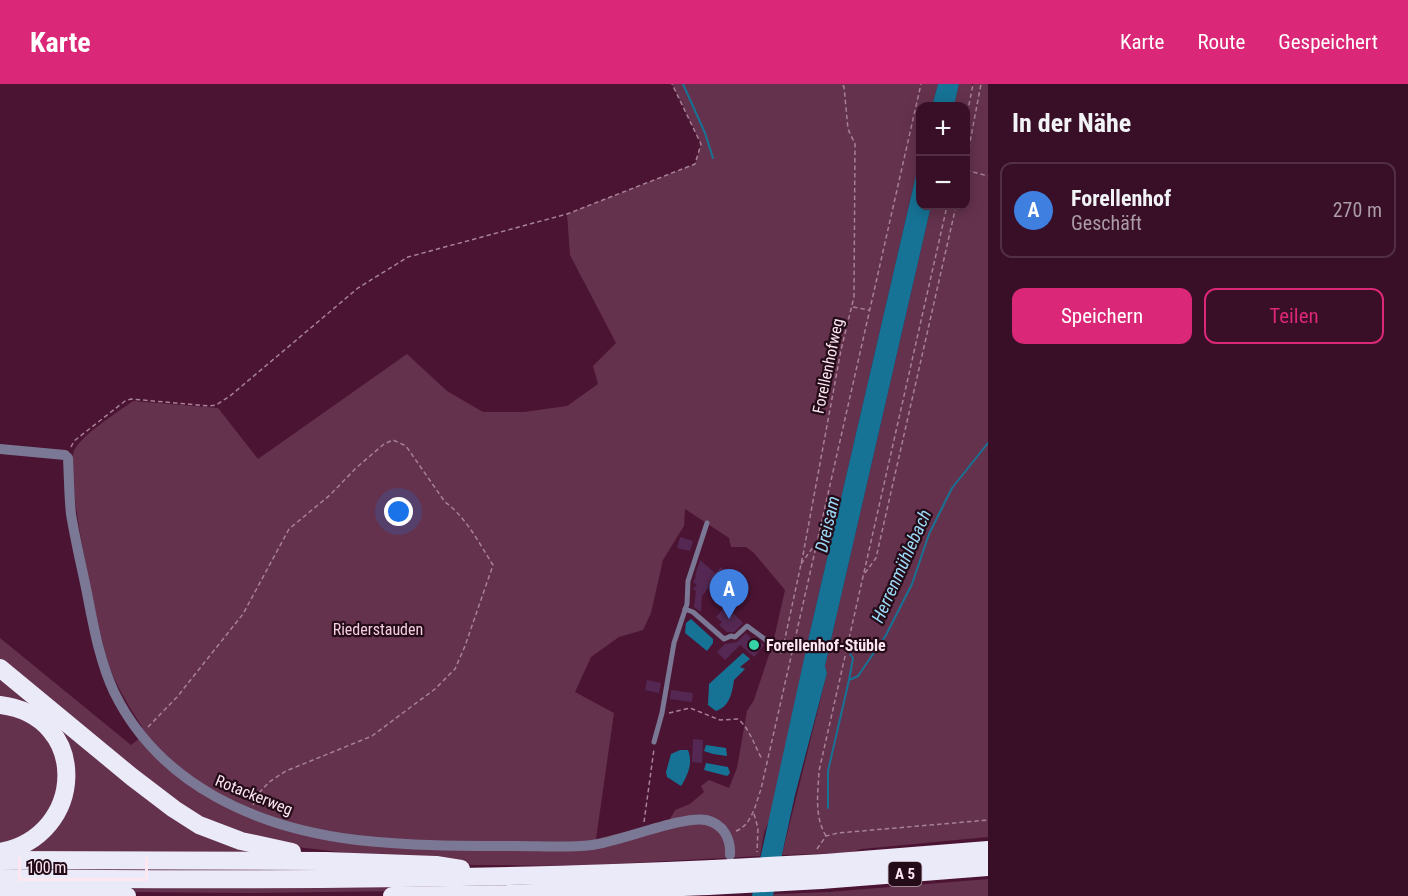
<!DOCTYPE html>
<html lang="de">
<head>
<meta charset="utf-8">
<style>
  :root { --surface:#380f26; --page:#3f182e; --text:#f1f3f6; --muted:#ab9ca7; --line:#522f43; --accent:#db2777 }
  body { margin:0; font-family:"Roboto Condensed",sans-serif; background:var(--page); color:var(--text) }
  .controls { position:absolute; right:18px; top:18px; display:grid; overflow:hidden; border-radius:12px; box-shadow:0 3px 15px #0003 }
  .controls button { width:54px; height:54px; display:grid; place-items:center; padding:0; border:0; border-bottom:2px solid var(--line); background:var(--surface); color:var(--text); font:30px sans-serif }
  .scale { position:absolute; left:18px; bottom:15px; width:130px; box-sizing:border-box; padding-left:6px; border:3px solid #fde7f1; border-top:0; font-size:16px; line-height:21px; white-space:nowrap; color:#fde7f1; -webkit-text-stroke:4px #230b18; paint-order:stroke }
  .you { position:absolute; left:399px; top:428px; width:21px; height:21px; margin:-15px; border:4px solid #fff; border-radius:50%; background:#1a73e8; box-shadow:0 0 0 9px #1a73e833 }
  .badge { display:grid; place-items:center; width:39px; height:39px; border-radius:50%; background:var(--accent); color:#fff; font-size:20px; font-weight:700 }
  .pin { position:absolute; translate:-50% -50px; filter:drop-shadow(0 2px 3px #0008) }
  .pin::after { content:''; position:absolute; top:32px; width:21px; height:18px; background:inherit; clip-path:polygon(0 0,100% 0,50% 100%) }
  .list { margin:0; padding:0; list-style:none }
  h2 { display:flex; justify-content:space-between; align-items:center; height:78px; margin:0; padding:0 24px; font-size:26px }
  h2 small { font-size:20px; font-weight:400; color:var(--muted) }
  .list li { display:grid; grid-template-columns:39px 1fr auto; gap:18px; align-items:center; box-sizing:border-box; height:96px; margin:0 12px 12px; padding:0 12px; border:2px solid var(--line); border-radius:12px }
  .list b { display:block; font-size:22px; white-space:nowrap }
  .list p { margin:0; font-size:20px; white-space:nowrap; color:var(--muted) }
  .list em { font-size:20px; font-style:normal; color:var(--muted) }
  .actions { display:flex; gap:12px; padding:18px 24px }
  .actions a { flex:1; padding:14px 0; border:2px solid var(--accent); border-radius:12px; text-align:center; font-size:21px; color:var(--accent) }
  .actions .main { background:var(--accent); color:#fff }
  .map { position:relative; flex:none; width:988px; height:812px; overflow:hidden }
  header { display:flex; align-items:center; gap:36px; box-sizing:border-box; height:84px; padding:0 30px; background:var(--accent); color:#fff }
  header strong { font-size:28px }
  nav { display:flex; gap:33px; margin-inline-start:auto; font-size:21px }
  main { display:flex }
  aside { flex:1; background:var(--surface) }
  .map>svg:first-child { display:block }
  .green { fill:#65324d; fill-rule:evenodd }
  .water { fill:#167395 }
  .lines { fill:none; stroke-linecap:round; stroke-linejoin:round }
  .stream { stroke:#167395; stroke-width:2 }
  .building { fill:#542853 }
  .path { stroke:#a78195; stroke-width:1.5; stroke-dasharray:4.5 3; stroke-linecap:butt }
  .service { stroke:#7a7894; stroke-width:5 }
  .minor { stroke:#7a7894; stroke-width:10 }
  .motorway { stroke:#ebeaf8; stroke-width:18 }
  .motorway-bridge { stroke:#ebeaf8; stroke-width:18 }
  .poi-dot { fill:#35d4a7; stroke:#230b18; stroke-width:2 }
  .labels { text-anchor:middle; dominant-baseline:central; stroke-width:4.5; stroke-linejoin:round; paint-order:stroke }
  .shield { fill:#230b18; stroke:#bca5b0; stroke-width:1.5 }
  .shield-label { font-size:15px; font-weight:bold; fill:#fde7f1 }
  .street-label { font-size:16px; fill:#fde7f1; stroke:#230b18 }
  .park-label { font-size:16px; fill:#f5cddf; stroke:#230b18 }
  .poi-label { font-size:16px; font-weight:bold; fill:#fde7f1; stroke:#230b18; text-anchor:start }
  .water-label { font-size:18px; font-style:italic; fill:#9ad9f6; stroke:#230b18 }
</style>
</head>
<body>
<header>
<strong>Karte</strong>
<nav><a>Karte</a><a>Route</a><a>Gespeichert</a></nav>
</header>
<main>
<div class="map">
<svg width="988" height="812" viewBox="0 0 988 812">
  <rect width="100%" height="100%" fill="#4b1433"/>
  <g class="green">
    <path d="M672,0H938L932,22H920V74L809,552L771,731L764,749L760,772L575,782L475,781L415,777L272,760L240,751L178,721L0,580V554L131,661L140,654L142,643C131,625 119,607 111,587C100,558 64,390 74,367C81,351 118,328 133,317L218,324L258,375L407,270L447,307L483,328H524L567,322L598,300L593,282L616,259L570,171L567,130L695,80L701,60ZM685,425L729,454L731,463H746L754,469L785,506L773,559L754,616L747,627L737,684L729,704L709,696L701,702L704,708L690,720L675,726L669,737L596,755L614,629L575,608L591,573L619,553L643,546L651,529L663,476L684,442Z"/>
    <path d="M959,0H972L969,21L973,0H988V753L862,765L847,769L782,771L827,589L825,582L931,122H966V22H954Z"/>
    <path d="M0,591L132,698L265,768H19L42,752L70,673L0,614Z"/>
    <path d="M0,626L34,636L60,674L56,719L29,749L0,762Z"/>
    <path d="M988,795V812H773L774,810L829,808Z"/>
    <path d="M0,801L467,802L468,806L253,809L0,807Z"/>
  </g>
  <g class="water">
    <path d="M938,0H959L954,22H932Z"/>
    <path d="M920,74V122H931L825,582L827,589L795,711L773,812H752L809,552Z"/>
    <path d="M691,535L713,555V559L707,567L685,549L686,539Z"/>
    <path d="M743,569L750,575L740,583L745,585L734,596C732,609 730,622 716,627L708,621L709,600Z"/>
    <path d="M706,661L726,664L727,672L713,670L704,667Z"/>
    <path d="M680,666H688C693,679 688,691 681,702L667,693L666,688L671,670Z"/>
    <path d="M706,679L728,683L730,689L727,692L704,686Z"/>
  </g>
  <g class="lines">
    <g class="stream">
      <path d="M683,0L705,49L713,74"/>
      <path d="M849,596L853,574L850,570"/>
      <path d="M828,724V687L849,596L858,592L886,551L912,500L929,450L952,404L988,359"/>
    </g>
  </g>
  <g class="building">
    <path d="M680,453L693,457L690,467L677,464Z"/>
    <path d="M700,476L715,489L721,483L732,494L722,506L713,498L702,512L701,528L694,523L696,507L693,505L697,501L693,498L696,493L695,492Z"/>
    <path d="M726,522L743,539L734,548H727L719,541L722,538L716,533Z"/>
    <path d="M746,549L752,555L754,553L764,561L754,573L740,561L725,576L717,568L725,560L737,558Z"/>
    <path d="M647,596L661,599L659,609L645,606Z"/>
    <path d="M671,606L693,609L692,618L670,615Z"/>
    <path d="M693,655L703,656L702,679L692,678Z"/>
  </g>
  <g class="lines">
    <g class="path">
      <path d="M966,36L973,0"/>
      <path d="M966,79L981,0"/>
      <path d="M966,86L988,92"/>
      <path d="M853,223L869,226"/>
      <path d="M71,363L74,357L125,317L131,315L209,322L216,321L230,312L358,204L408,173L567,130L695,80L701,60L672,0"/>
      <path d="M801,480L816,459"/>
      <path d="M865,489L876,474L956,122"/>
      <path d="M784,559L803,471L841,266L854,213L855,60L848,45L844,3L842,0"/>
      <path d="M669,629L690,624L720,636L738,635C750,645 754,661 762,675"/>
      <path d="M148,643L177,613L243,530L289,445L330,411L356,384L384,360L393,356L406,362L445,418C466,433 479,459 493,481L465,562L455,585L435,605L372,652L286,687L269,698L259,709L253,721"/>
      <path d="M754,730L758,744L757,768"/>
      <path d="M644,738L654,665"/>
      <path d="M736,747C752,741 756,719 761,705L921,0"/>
      <path d="M826,752C814,732 818,709 819,687L947,122"/>
      <path d="M817,765L826,752L838,749L988,736"/>
    </g>
    <g class="service">
      <path d="M685,525L693,528L724,555L731,552L735,553L747,542L781,567"/>
      <path d="M654,658L662,629L674,559L687,520L688,497L707,439"/>
    </g>
    <path class="minor" d="M0,365L65,371L68,374C69,393 69,412 71,430C75,455 81,480 86,504C93,539 99,576 114,608C160,702 258,744 357,756C409,762 463,762 516,762C541,762 567,764 592,761C619,758 684,731 706,736C723,740 731,754 730,771"/>
    <g class="motorway">
      <path d="M0,584L132,693L174,725L199,741L241,757L292,768"/>
      <path d="M0,621C91,632 86,752 0,768"/>
      <path d="M0,776L326,777L436,781L461,785"/>
      <path d="M825,779L988,766"/>
      <path d="M0,794C238,797 475,796 713,785"/>
      <path d="M821,796L988,783"/>
      <path d="M0,811L127,812"/>
      <path d="M392,812L507,810L708,802"/>
    </g>
    <g class="motorway-bridge">
      <path d="M713,785L825,779"/>
      <path d="M708,802L821,796"/>
    </g>
  </g>
  <circle class="poi-dot" cx="754" cy="561" r="6"/>
  <g class="labels">
    <rect class="shield" x="888.5" y="778" width="33" height="24" rx="4.5"/>
    <g class="shield-label">
      <text x="905" y="790">A 5</text>
    </g>
    <g class="street-label">
      <text transform="translate(828 282) rotate(-78)">Forellenhofweg</text>
      <text transform="translate(254 711) rotate(22)">Rotackerweg</text>
    </g>
    <g class="park-label">
      <text x="378" y="545">Riederstauden</text>
    </g>
    <g class="poi-label">
      <text x="766" y="561">Forellenhof-Stüble</text>
    </g>
    <g class="water-label">
      <text transform="translate(827 440) rotate(-77)">Dreisam</text>
      <text transform="translate(901 482) rotate(-66)">Herrenmühlebach</text>
    </g>
  </g>
</svg>
<div class="controls">
<button>+</button>
<button>−</button>
</div>
<div class="scale">100 m</div>
<div class="you"></div>
<div class="pin badge" style="left:729px;top:535px;background:#3f7fe0">A</div>
</div>
<aside>
<h2>In der Nähe<small></small></h2>
<ul class="list">
<li><span class="badge" style="background:#3f7fe0">A</span><div><b>Forellenhof</b><p>Geschäft</p></div><em>270 m</em></li>
</ul>
<div class="actions"><a class="main">Speichern</a><a>Teilen</a></div>
</aside>
</main>
</body>
</html>
